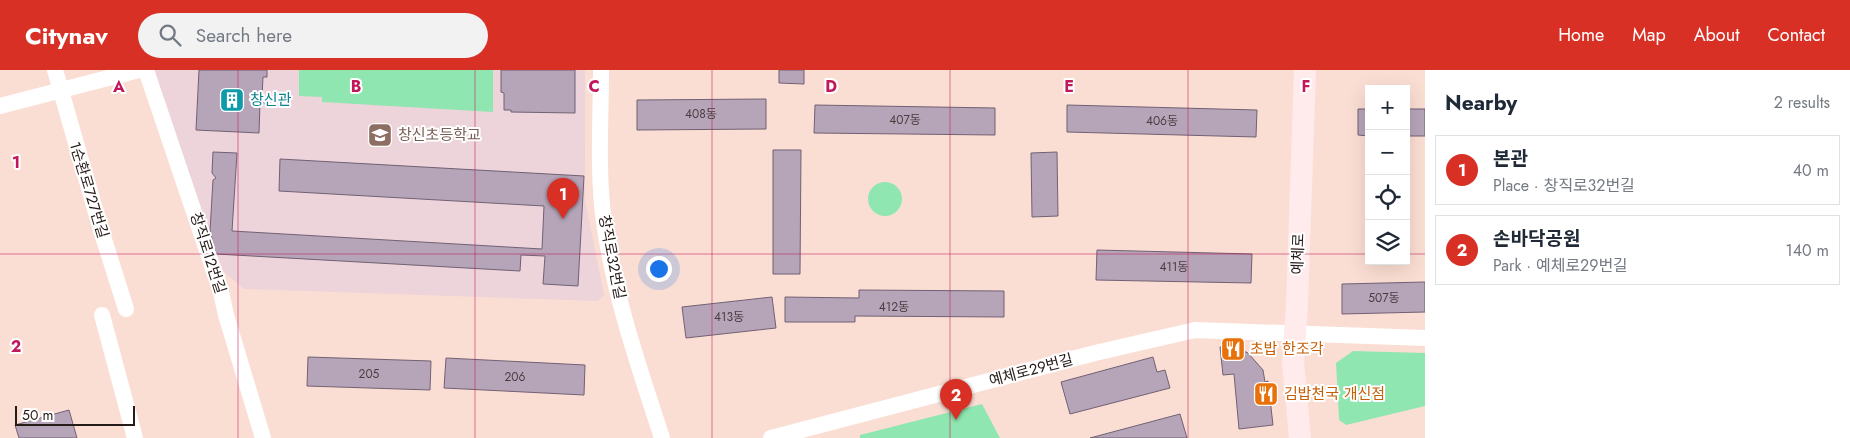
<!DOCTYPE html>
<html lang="en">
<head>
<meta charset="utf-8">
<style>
  :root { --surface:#fff; --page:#f2f2f3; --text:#1f2937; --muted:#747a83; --line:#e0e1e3; --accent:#d93025 }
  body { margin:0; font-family:Jost,"Noto Sans KR",sans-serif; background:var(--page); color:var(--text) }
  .controls { position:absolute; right:15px; top:15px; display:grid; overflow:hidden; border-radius:0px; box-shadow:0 5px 20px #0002 }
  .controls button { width:45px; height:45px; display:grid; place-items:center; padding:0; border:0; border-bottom:1px solid var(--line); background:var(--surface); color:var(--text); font:25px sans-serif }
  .scale { position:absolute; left:15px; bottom:12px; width:120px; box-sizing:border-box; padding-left:5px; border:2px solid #251b18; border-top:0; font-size:14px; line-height:18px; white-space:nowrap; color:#251b18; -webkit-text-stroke:4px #fff; paint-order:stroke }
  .you { position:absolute; left:658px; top:198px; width:18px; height:18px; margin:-12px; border:4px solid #fff; border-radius:50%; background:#1a73e8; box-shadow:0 0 0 8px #1a73e833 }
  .badge { display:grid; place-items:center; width:32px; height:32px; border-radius:50%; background:var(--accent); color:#fff; font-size:16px; font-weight:700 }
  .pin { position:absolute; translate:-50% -41px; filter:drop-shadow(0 1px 2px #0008) }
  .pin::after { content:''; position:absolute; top:26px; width:18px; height:15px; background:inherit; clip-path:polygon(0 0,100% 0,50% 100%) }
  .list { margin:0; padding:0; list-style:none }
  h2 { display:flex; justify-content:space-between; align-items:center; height:65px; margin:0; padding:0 20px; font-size:21px }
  h2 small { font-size:16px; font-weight:400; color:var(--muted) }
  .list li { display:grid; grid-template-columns:32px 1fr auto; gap:15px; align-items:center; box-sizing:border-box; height:70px; margin:0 10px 10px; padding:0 10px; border:1px solid var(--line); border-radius:0px }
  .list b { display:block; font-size:19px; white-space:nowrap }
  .list p { margin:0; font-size:16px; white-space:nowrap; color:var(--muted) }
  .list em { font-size:16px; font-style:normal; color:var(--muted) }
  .icon { flex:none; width:28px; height:28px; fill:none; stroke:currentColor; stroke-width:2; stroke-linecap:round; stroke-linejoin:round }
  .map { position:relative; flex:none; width:1425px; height:368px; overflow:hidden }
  header { display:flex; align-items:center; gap:30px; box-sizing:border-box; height:70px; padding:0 25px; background:var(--accent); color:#fff }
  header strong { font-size:24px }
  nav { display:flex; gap:28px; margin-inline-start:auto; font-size:18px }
  .search { width:350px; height:45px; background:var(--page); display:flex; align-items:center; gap:12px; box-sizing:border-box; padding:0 18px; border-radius:28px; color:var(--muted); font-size:19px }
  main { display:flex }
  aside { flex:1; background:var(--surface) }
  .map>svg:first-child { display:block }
  .education { fill:#edd3da }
  .green { fill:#90e6b1 }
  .building { fill:#b6a4b8; stroke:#716173 }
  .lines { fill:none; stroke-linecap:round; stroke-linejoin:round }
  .street { stroke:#fff; stroke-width:16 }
  .secondary { stroke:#ffebeb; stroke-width:22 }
  .grid { fill:none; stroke:#c2185b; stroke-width:1; stroke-opacity:0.55 }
  .labels { text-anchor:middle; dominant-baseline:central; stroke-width:4; stroke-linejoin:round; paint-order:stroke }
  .number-label { font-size:12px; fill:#493d40 }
  .culture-label { font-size:15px; fill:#0d838f; stroke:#fff; text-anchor:start }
  .education-label { font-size:15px; fill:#785e54; stroke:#fff; text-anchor:start }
  .street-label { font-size:15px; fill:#251b18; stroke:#fff }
  .food-label { font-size:15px; fill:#c56008; stroke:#fff; text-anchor:start }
  .grid-label { font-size:16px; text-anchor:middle; font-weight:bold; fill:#c2185b; stroke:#fff; stroke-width:4; stroke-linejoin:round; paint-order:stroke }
</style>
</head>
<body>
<header>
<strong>Citynav</strong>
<div class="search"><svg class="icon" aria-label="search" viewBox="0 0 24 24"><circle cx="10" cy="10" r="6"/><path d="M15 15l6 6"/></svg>Search here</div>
<nav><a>Home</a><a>Map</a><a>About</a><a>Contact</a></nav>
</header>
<main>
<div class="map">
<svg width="1425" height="368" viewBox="0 0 1425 368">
  <rect width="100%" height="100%" fill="#fbded3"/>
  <path class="education" d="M153,0H585V130L604,225L598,231L244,219L223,201Z"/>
  <g class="green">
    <path d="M299,0H493V42L322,32V27L299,26Z"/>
    <circle cx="885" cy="129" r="17"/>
    <path d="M1353,281L1425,283V336L1346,355L1339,350L1336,293Z"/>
    <path d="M982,334L1000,368H860V365Z"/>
  </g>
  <g class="building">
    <path d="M199,0H267V7H263L262,26L266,27L265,33H260L259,63L196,60Z"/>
    <path d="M501,0H575V43L511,42V40H504V23L501,22Z"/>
    <path d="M779,0H804V14L779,13Z"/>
    <path d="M766,29V59L637,60V30Z"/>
    <path d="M815,35L995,38V65L814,63Z"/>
    <path d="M1067,35L1257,40L1256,67L1067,62Z"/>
    <path d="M1358,39H1369V66L1358,65Z"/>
    <rect x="1406" y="39" width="19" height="27"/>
    <path d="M773,80H801L800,204H773Z"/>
    <path d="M213,82L237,83L232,161L542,179L544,136L279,121L280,89L584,106L578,216L543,214L545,186L521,185L520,201L216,184L210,161L213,110L216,108L212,103Z"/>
    <path d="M1057,82L1058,146L1032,147L1031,83Z"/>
    <path d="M1097,180L1252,184L1251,213L1096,210Z"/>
    <path d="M1425,212V242L1342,244V214Z"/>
    <path d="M859,220L1004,221V247L855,246V252H785V227L859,228Z"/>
    <path d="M772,227L776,258L686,268L682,237Z"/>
    <path d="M1233,276L1248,283L1263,300L1265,312L1268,311L1273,355L1239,359L1234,304L1223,305L1220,277Z"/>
    <path d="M308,287L431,291L430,320L307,316Z"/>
    <path d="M1153,287L1157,302L1165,300L1170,318L1070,344L1061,312Z"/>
    <path d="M446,288L585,295L584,325L444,318Z"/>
    <path d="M69,340L77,368H19L15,355Z"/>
    <path d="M1180,344L1187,368H1090Z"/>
  </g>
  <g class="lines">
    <g class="street">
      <path d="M55,0L101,160L126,239"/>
      <path d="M146,0L221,222L226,245L263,368"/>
      <path d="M601,0C601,50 597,102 604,152C614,226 639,297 662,368"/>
      <path d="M0,36L139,0"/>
      <path d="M102,245L135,368"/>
      <path d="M771,368L1095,283L1195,260L1425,268"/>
    </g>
    <path class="secondary" d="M1300,368L1293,292L1297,234L1305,0"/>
  </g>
  <path class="grid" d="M238,0V368M475,0V368M712,0V368M950,0V368M1188,0V368M0,184H1369M1406,184H1425"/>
  <defs>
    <symbol id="building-square" viewBox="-11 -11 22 22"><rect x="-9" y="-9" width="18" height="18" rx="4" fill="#0f9aa8" stroke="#fff"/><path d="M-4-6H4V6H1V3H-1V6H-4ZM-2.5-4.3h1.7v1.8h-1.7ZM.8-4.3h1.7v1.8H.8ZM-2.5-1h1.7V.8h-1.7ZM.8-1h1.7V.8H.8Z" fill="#fff"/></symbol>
    <symbol id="school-square" viewBox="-11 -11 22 22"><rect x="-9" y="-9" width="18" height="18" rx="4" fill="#8d6e63" stroke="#fff"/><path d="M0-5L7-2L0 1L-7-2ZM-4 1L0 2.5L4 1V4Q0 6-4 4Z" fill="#fff"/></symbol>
    <symbol id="restaurant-square" viewBox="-11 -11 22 22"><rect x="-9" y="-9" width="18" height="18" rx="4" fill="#e8710a" stroke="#fff"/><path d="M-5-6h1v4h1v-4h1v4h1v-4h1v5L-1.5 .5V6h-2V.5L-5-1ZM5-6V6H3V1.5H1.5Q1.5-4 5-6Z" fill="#fff"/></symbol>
  </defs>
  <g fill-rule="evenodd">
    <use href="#building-square" x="218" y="16" width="28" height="28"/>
    <use href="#school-square" x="366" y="51" width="28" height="28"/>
    <use href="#restaurant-square" x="1219" y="265" width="28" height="28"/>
    <use href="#restaurant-square" x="1252" y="310" width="28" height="28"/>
  </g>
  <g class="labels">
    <g class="number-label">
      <text x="701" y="44">408동</text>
      <text x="905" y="50">407동</text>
      <text x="1162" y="51">406동</text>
      <text x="1174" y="197">411동</text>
      <text x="1384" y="228">507동</text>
      <text x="894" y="237">412동</text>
      <text x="729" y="247">413동</text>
      <text x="369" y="304">205</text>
      <text x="515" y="307">206</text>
    </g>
    <g class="culture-label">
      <text x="250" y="30">창신관</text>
    </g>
    <g class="education-label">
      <text x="398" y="65">창신초등학교</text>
    </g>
    <g class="street-label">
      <text transform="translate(89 120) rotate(73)">1순환로727번길</text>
      <text transform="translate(208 183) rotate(72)">창직로12번길</text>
      <text transform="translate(1298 184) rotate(-88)">예체로</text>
      <text transform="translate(612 187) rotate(79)">창직로32번길</text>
      <text transform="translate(1031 300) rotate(-15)">예체로29번길</text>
    </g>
    <g class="food-label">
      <text x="1250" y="279">초밥 한조각</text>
      <text x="1284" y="324">김밥천국 개신점</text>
    </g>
  </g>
  <g class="grid-label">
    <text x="119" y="22">A</text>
    <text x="356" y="22">B</text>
    <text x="594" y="22">C</text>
    <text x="831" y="22">D</text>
    <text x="1069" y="22">E</text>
    <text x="1306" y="22">F</text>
    <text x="16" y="98">1</text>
    <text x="16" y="282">2</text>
  </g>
</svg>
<div class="controls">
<button>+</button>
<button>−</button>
<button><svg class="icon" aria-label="locate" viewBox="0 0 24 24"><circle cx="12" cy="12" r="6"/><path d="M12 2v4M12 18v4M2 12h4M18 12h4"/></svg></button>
<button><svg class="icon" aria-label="layers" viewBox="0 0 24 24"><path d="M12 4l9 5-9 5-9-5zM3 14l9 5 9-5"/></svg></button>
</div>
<div class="scale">50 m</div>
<div class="you"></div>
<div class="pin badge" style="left:563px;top:149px">1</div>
<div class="pin badge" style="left:956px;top:350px">2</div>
</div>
<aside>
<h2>Nearby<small>2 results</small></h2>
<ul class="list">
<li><span class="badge">1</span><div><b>본관</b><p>Place · 창직로32번길</p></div><em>40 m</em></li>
<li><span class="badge">2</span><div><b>손바닥공원</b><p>Park · 예체로29번길</p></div><em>140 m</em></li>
</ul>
</aside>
</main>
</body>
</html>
